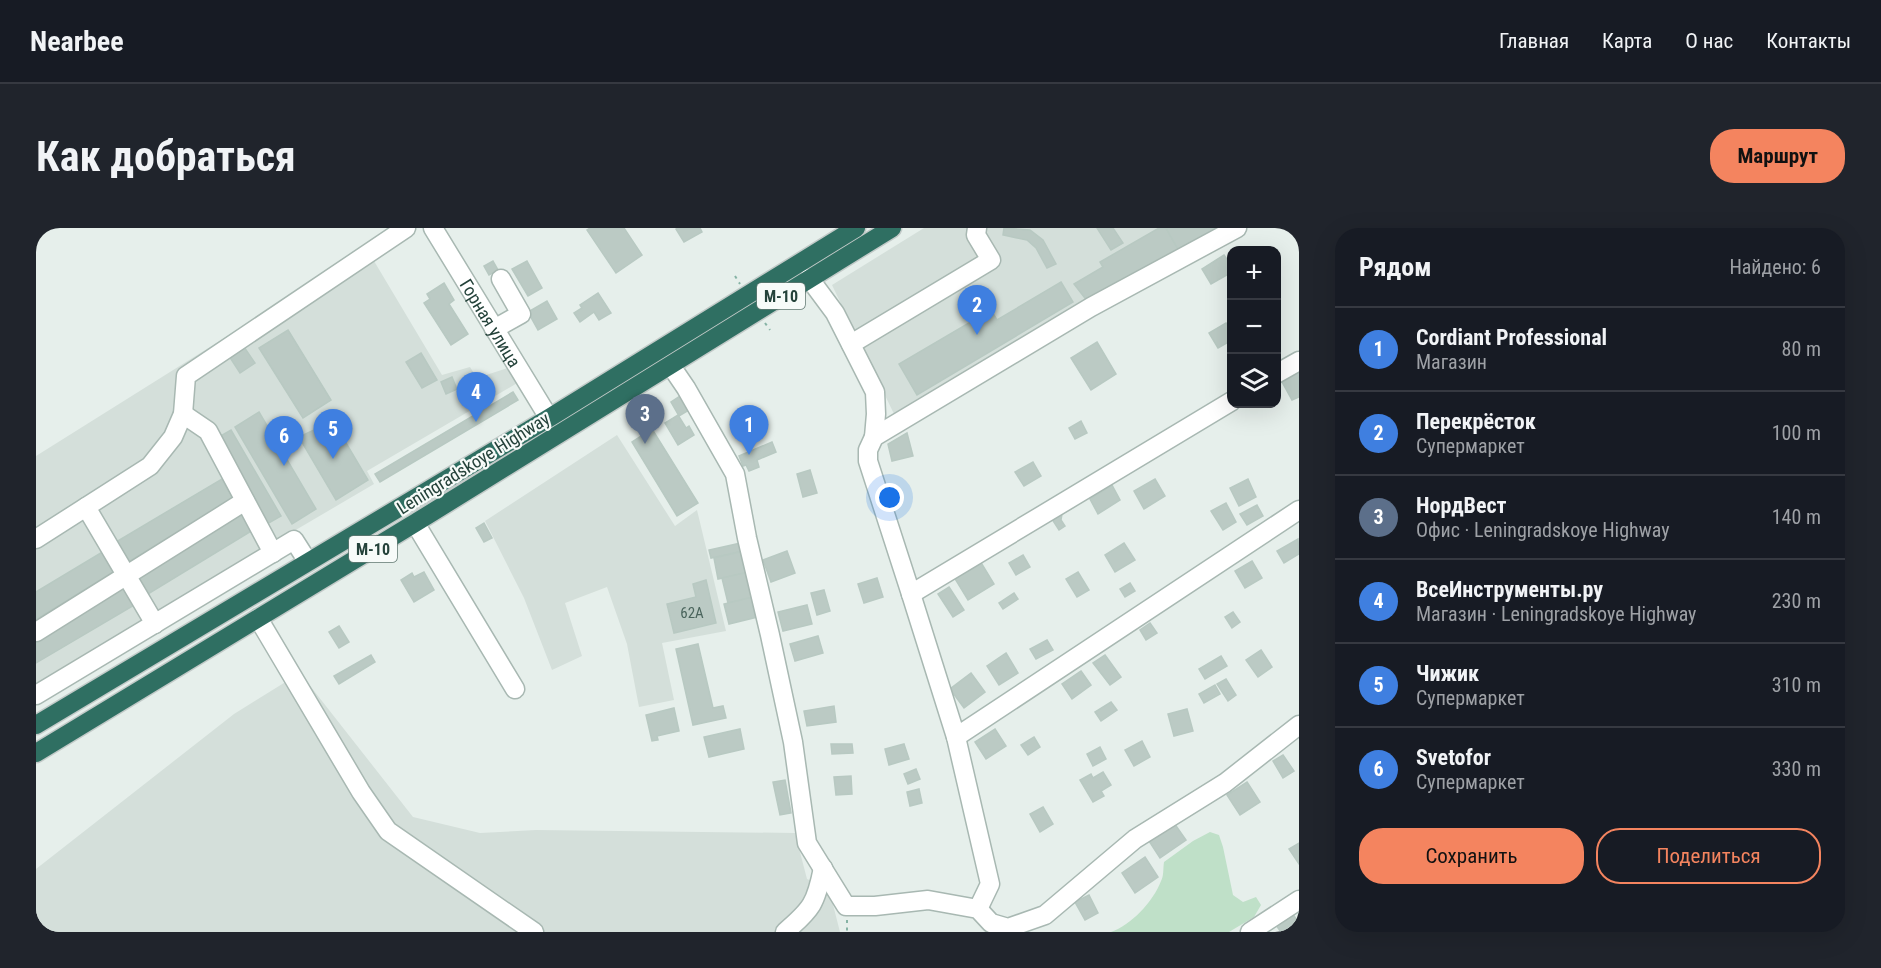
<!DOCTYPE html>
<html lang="ru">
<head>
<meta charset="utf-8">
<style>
  :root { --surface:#171b24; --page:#20242c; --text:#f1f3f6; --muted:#9ea1a6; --line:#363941; --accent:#f4845f }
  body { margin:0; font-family:"Roboto Condensed",sans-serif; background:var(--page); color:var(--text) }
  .controls { position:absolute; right:18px; top:18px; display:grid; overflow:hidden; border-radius:12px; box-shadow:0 6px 24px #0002 }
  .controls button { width:54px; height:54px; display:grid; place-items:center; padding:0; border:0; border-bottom:2px solid var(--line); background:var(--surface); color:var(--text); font:30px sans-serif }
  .you { position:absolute; left:854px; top:270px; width:21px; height:21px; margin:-15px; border:4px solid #fff; border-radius:50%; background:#1a73e8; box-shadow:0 0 0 9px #1a73e833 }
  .badge { display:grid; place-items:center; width:39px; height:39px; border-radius:50%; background:var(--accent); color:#fff; font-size:20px; font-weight:700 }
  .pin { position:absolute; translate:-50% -50px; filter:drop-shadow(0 2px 3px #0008) }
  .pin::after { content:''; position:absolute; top:32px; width:21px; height:18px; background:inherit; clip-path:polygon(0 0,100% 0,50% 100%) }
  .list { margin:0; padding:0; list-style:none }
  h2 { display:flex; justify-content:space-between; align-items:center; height:78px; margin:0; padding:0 24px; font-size:26px }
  h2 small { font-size:20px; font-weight:400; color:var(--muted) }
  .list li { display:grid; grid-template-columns:39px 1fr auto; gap:18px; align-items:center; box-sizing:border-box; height:84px; padding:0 24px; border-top:2px solid var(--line) }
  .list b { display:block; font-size:22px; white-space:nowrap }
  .list p { margin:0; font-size:20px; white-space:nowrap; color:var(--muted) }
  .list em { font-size:20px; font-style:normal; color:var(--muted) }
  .actions { display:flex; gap:12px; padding:18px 24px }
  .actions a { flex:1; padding:14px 0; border:2px solid var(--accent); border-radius:24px; text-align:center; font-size:21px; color:var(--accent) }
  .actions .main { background:var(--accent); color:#111 }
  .icon { flex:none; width:33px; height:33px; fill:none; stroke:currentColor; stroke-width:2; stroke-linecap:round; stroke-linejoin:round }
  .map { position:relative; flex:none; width:1263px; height:704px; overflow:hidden; border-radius:24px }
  header { display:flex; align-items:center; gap:36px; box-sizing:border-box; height:84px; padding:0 30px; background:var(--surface); border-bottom:2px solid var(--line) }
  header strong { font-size:28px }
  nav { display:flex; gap:33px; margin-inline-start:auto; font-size:21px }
  .intro { display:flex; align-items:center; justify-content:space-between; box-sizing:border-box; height:144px; padding:0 36px }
  h1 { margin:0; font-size:42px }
  .button { padding:15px 27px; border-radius:24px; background:var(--accent); color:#111; font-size:21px; font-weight:700 }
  main { display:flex; gap:36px; padding:0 36px }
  aside { flex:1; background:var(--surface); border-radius:24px; box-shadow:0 6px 24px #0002 }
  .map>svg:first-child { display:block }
  .built { fill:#d4dfda }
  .green { fill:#bfe0c8 }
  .building { fill:#bbcac4; stroke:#b8c9c2; stroke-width:1.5 }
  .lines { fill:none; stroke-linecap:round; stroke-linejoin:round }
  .minor-casing { stroke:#a8b8b2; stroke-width:21 }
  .highway-casing { stroke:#c2cac8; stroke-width:21 }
  .path { stroke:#86b3a5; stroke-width:2; stroke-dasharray:3 4.5; stroke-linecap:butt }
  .minor { stroke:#fff; stroke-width:18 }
  .highway { stroke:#2f6f62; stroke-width:18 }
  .labels { text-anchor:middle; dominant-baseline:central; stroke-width:4.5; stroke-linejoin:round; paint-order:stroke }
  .number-label { font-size:15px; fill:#4a645c }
  .shield { fill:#f7fbf9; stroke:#637a73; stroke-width:1.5 }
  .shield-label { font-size:16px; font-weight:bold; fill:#24423a }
  .street-label { font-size:18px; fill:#24423a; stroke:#f7fbf9 }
</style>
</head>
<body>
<header>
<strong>Nearbee</strong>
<nav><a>Главная</a><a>Карта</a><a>О нас</a><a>Контакты</a></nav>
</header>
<div class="intro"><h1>Как добраться</h1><a class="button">Маршрут</a></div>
<main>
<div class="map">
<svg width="1263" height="704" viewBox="0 0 1263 704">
  <rect width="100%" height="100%" fill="#e6efeb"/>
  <g class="built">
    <path d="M888,0H1191L858,186L796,57Z"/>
    <path d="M338,33L406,147L434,139L441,150L475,139L483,154L331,243L338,256L258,303L0,465V228L201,102L209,114Z"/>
    <path d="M581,207L639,298L661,282L690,403L626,415L638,472L603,479L591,416L571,359L529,375L546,428L516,442L488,370L449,293Z"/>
    <path d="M264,445L377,589L444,605L500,602L759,605L771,651L793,661L804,704H0V641L198,486Z"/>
  </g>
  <path class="green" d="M1174,604L1183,607L1187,619L1197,667L1207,674L1220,669L1225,677L1218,689L1193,704H1075C1095,697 1117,674 1125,653C1128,648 1127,640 1128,634L1157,613Z"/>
  <g class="building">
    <path d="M554,0H588L606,27L580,45L551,2Z"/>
    <path d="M641,0H664L666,4L648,14L640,1Z"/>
    <path d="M968,0L994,2L1007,12L1020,36L1011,40L1000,20L991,12L967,7Z"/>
    <path d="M1061,0H1077L1087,15L1075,22Z"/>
    <path d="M1123,0H1130L1143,23L1052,74L1038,56L1067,39L1064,34Z"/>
    <path d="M1130,0H1180L1143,23Z"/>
    <path d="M1188,27L1196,39V44L1175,56L1166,41Z"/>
    <path d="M457,33L462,42L453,47L448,38Z"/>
    <path d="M491,33L506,60L492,68L476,41Z"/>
    <path d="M1025,54L1037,74L881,167L863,136L955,82L961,92Z"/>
    <path d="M408,55L418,72L413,76L432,106L415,117L388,75L394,71L391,66Z"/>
    <path d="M562,65L575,85L563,92L558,84L544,94L538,85L546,80L544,77Z"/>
    <path d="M511,73L521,91L502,102L492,84Z"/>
    <path d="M1190,95L1196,104V112L1182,120L1173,105Z"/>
    <path d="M252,102L295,172L267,190L223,120Z"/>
    <path d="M1061,114L1080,146L1055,162L1035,130Z"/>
    <path d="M208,119L219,135L204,145L193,128Z"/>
    <path d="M385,125L401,152L386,160L370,134Z"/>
    <path d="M1263,141V169L1256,172L1245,152Z"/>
    <path d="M416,149L421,161L410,166L405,154Z"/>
    <path d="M477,164L482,172L344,254L339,246Z"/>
    <path d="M644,168L653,182L643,188L635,174Z"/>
    <path d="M223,184L280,281L256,296L199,199Z"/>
    <path d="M642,187L650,200L653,198L658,207L642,217L629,195Z"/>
    <path d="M297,193L332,252L300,272L263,209Z"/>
    <path d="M1045,193L1051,205L1039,211L1033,200Z"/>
    <path d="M616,201L662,275L641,288L596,214Z"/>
    <path d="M195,202L245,288L231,296L181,210Z"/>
    <path d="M871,205L877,228L856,233L852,216Z"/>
    <path d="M736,214L740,224L721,232L723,239L713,243L710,237L707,238L703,228Z"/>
    <path d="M997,234L1005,248L988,258L979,244Z"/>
    <path d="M774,242L781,265L767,269L761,246Z"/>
    <path d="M186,251L197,271L92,334L80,314Z"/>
    <path d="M1119,251L1129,268L1108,281L1098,263Z"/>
    <path d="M1212,251L1220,269L1203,278L1194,260Z"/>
    <path d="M1076,257L1084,272L1062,286L1054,271Z"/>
    <path d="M1034,272L1038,279L1026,286L1025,292L1029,298L1023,302L1016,291Z"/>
    <path d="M1190,275L1200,294L1187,302L1175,283Z"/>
    <path d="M1221,277L1227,288L1211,297L1204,286Z"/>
    <path d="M205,282L217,302L112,366L100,346Z"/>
    <path d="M448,295L456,310L448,314L440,300Z"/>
    <path d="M1262,311L1263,326L1248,335L1241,323Z"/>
    <path d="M705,315L707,323L675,330L673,322Z"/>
    <path d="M1088,315L1099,332L1079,344L1069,327Z"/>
    <path d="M68,323L80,343L0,391V364Z"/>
    <path d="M708,323L713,344L682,351L678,330Z"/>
    <path d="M751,323L759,345L735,354L727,332Z"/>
    <path d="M987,327L994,339L980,347L973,335Z"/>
    <path d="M944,333L958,356L932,372L918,349Z"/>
    <path d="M1216,333L1226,350L1209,360L1199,343Z"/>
    <path d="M388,344L398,362L378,374L365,352L376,345L378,349Z"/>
    <path d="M713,344L719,369L692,375L686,350Z"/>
    <path d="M1042,344L1053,362L1041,369L1030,351Z"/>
    <path d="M841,350L847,369L828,375L822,356Z"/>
    <path d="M670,352L680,395L638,405L631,376L660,369L657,356Z"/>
    <path d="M88,355L100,376L0,435V407Z"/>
    <path d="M1094,355L1099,363L1089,369L1084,361Z"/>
    <path d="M913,359L928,382L917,389L902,366Z"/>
    <path d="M788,362L794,383L781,387L775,365Z"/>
    <path d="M978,365L982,371L967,381L963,375Z"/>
    <path d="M717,369L722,389L693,396L688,376Z"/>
    <path d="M771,377L776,396L747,403L742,384Z"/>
    <path d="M1197,384L1204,394L1196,400L1189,389Z"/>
    <path d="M1114,395L1121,405L1110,412L1104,402Z"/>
    <path d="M303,398L313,414L303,420L293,404Z"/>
    <path d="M782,408L787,425L759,433L754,416Z"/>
    <path d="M1011,412L1017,422L1000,431L994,421Z"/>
    <path d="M662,416L677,480L687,478L690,490L657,497L640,421Z"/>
    <path d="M1225,422L1236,439L1222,449L1210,432Z"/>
    <path d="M970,425L982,445L963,457L951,438Z"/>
    <path d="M335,427L339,434L303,456L298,448Z"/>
    <path d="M1069,427L1085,449L1074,457L1057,435Z"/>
    <path d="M1185,428L1191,438L1169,451L1163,441Z"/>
    <path d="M1045,443L1055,457L1036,471L1026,456Z"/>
    <path d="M935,445L949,464L928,480L914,461Z"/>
    <path d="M1190,451L1200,467L1192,473L1181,456Z"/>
    <path d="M1179,457L1184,466L1168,475L1163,466Z"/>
    <path d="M1075,474L1081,482L1065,493L1059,484Z"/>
    <path d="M798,478L800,494L771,498L768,483Z"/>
    <path d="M638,480L643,503L621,508L622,512L616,513L610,487Z"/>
    <path d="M1151,481L1157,503L1138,508L1132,486Z"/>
    <path d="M704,501L708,521L673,529L668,509Z"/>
    <path d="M959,501L970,518L950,531L939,514Z"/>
    <path d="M998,509L1004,519L992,527L985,517Z"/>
    <path d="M1106,513L1114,529L1098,538L1089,522Z"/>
    <path d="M795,516H816L817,525L796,526Z"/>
    <path d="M868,516L873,531L853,537L849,521Z"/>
    <path d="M1064,519L1070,531L1057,538L1051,526Z"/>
    <path d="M1247,527L1258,543L1247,550L1237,533Z"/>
    <path d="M880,541L884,551L872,556L868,546Z"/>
    <path d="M1067,544L1075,557L1065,563L1068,568L1057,574L1044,552L1055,546L1057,550Z"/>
    <path d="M815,548L816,566L800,567L798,549Z"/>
    <path d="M749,552L755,585L744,587L737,554Z"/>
    <path d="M1211,554L1224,574L1204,587L1191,567Z"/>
    <path d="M883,561L886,575L874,578L871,564Z"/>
    <path d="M1007,579L1017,596L1004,604L994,586Z"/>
    <path d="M1138,595L1150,612L1124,630L1113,613Z"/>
    <path d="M1263,615V636L1253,621Z"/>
    <path d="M1109,629L1122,649L1099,665L1086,645Z"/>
    <path d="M1053,667L1062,685L1049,692L1039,674Z"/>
    <path d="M1254,682L1263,695V704H1245L1237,693Z"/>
  </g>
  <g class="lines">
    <defs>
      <g id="minor">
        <path id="s1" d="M397,0L513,190"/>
        <path d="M773,50L799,85L839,164L840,186L838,209"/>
        <path d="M458,101L485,86L465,51"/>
        <path d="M815,116L955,32L940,7L941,0"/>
        <path d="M635,138L650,160L699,246L711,310L734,407L757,514L771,615L810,678H839L892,672L942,681L955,695L972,700L1009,687L1099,611L1189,555L1263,497"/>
        <path d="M1240,146L1263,133"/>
        <path d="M1196,173L875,366L832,233V222L838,209L1055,79L1201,0"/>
        <path d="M147,186L172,203L237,325"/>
        <path d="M50,279L119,396"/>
        <path d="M379,295L479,461"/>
        <path d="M0,311L114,238L137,209L147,186L150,148L370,0"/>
        <path d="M875,366L920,509L954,656L942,681"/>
        <path d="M222,390L325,564L352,603L498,704"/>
        <path d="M0,404L209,273"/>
        <path d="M0,467L258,312L272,334"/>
        <path d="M920,509L1263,282"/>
        <path d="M749,704C776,681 780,675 787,640"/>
        <path d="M1214,704L1263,672"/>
      </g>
      <g id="highway">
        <path d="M0,497L513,190L820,0"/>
        <path d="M0,525L379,295L856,0"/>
      </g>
    </defs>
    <use href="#minor" class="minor-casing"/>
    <use href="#highway" class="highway-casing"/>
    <g class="path">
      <path d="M699,48L704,56"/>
      <path d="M729,95L734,102"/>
      <path d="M811,692V704"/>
    </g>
    <use href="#minor" class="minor"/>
    <use href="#highway" class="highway"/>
  </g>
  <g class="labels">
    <g class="number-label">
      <text x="656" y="385">62А</text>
    </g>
    <g class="shield">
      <rect x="721" y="55" width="48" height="26" rx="4.5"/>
      <rect x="313" y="308" width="48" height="26" rx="4.5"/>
    </g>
    <g class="shield-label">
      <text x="745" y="68">М-10</text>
      <text x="337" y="321">М-10</text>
    </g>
    <g class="street-label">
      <text stroke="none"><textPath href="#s1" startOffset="111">Горная улица</textPath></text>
      <text transform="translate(437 235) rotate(-32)">Leningradskoye Highway</text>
    </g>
  </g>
</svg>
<div class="controls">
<button>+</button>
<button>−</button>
<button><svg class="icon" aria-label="layers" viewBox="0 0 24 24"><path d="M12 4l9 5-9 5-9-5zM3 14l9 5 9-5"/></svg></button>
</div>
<div class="you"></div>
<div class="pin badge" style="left:713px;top:227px;background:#3f7fe0">1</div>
<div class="pin badge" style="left:941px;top:107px;background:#3f7fe0">2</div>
<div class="pin badge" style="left:609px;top:216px;background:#5c6f8a">3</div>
<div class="pin badge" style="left:440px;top:194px;background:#3f7fe0">4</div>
<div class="pin badge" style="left:297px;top:231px;background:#3f7fe0">5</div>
<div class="pin badge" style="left:248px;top:238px;background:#3f7fe0">6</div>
</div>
<aside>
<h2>Рядом<small>Найдено: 6</small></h2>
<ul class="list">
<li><span class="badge" style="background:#3f7fe0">1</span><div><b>Cordiant Professional</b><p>Магазин</p></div><em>80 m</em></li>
<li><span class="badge" style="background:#3f7fe0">2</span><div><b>Перекрёсток</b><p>Супермаркет</p></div><em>100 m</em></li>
<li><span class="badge" style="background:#5c6f8a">3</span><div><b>НордВест</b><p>Офис · Leningradskoye Highway</p></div><em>140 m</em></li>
<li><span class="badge" style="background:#3f7fe0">4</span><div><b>ВсеИнструменты.ру</b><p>Магазин · Leningradskoye Highway</p></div><em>230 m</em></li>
<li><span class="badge" style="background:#3f7fe0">5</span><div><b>Чижик</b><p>Супермаркет</p></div><em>310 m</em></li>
<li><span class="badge" style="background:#3f7fe0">6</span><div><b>Svetofor</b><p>Супермаркет</p></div><em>330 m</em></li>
</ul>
<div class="actions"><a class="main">Сохранить</a><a>Поделиться</a></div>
</aside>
</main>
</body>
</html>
